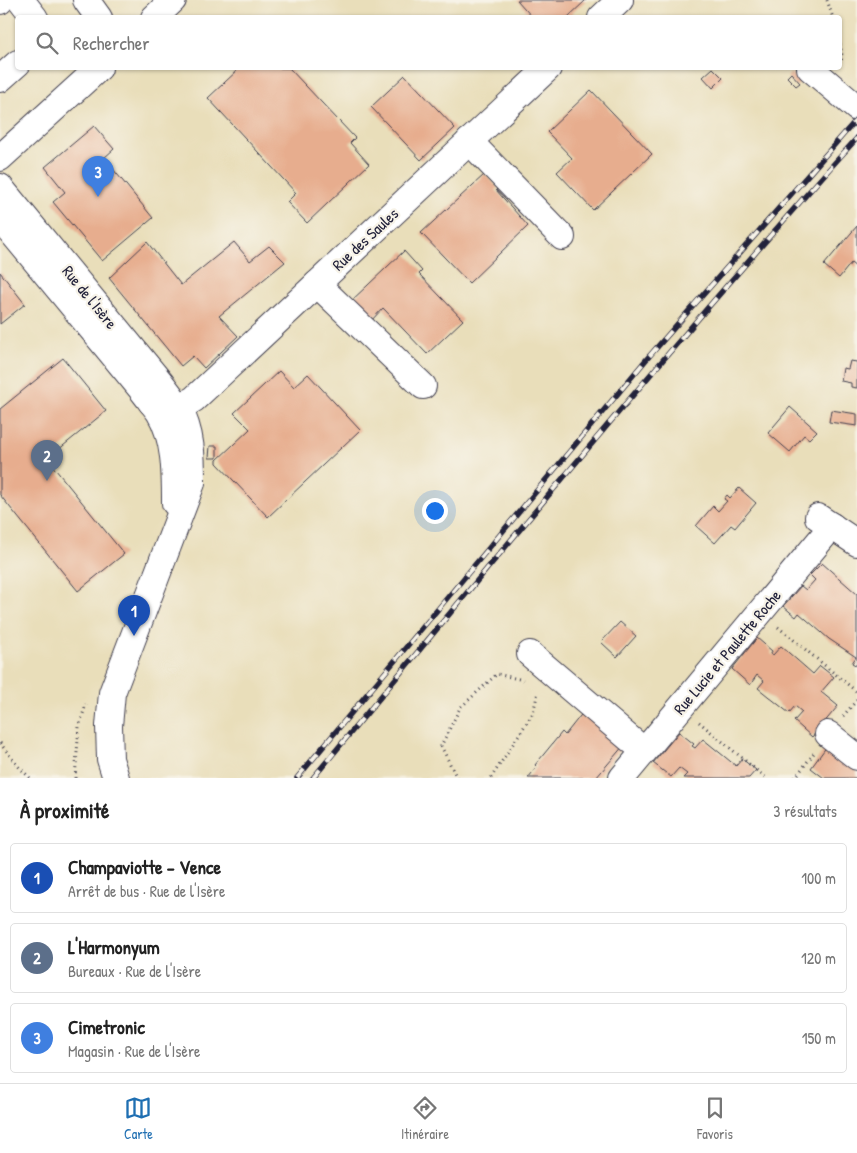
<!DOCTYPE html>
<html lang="fr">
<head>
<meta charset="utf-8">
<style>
  :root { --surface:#fff; --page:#f6f6f6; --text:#222; --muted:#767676; --line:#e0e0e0; --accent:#1f6fb2 }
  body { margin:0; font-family:"Patrick Hand",sans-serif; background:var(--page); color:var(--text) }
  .you { position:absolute; left:434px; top:510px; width:18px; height:18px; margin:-12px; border:4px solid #fff; border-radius:50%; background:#1a73e8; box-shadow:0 0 0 8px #1a73e833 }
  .badge { display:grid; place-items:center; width:32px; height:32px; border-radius:50%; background:var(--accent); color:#fff; font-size:16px; font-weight:700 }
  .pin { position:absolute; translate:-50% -41px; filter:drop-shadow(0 1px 2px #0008) }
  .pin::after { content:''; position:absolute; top:26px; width:18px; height:15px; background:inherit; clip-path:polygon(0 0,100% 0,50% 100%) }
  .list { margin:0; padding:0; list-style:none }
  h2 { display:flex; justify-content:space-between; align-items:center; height:65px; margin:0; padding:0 20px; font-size:21px }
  h2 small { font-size:16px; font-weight:400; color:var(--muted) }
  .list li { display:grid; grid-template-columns:32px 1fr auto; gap:15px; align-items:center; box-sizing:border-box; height:70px; margin:0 10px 10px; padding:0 10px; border:1px solid var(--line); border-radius:5px }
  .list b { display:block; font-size:19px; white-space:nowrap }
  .list p { margin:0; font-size:16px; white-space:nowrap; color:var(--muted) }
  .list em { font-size:16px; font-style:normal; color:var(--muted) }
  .icon { flex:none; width:28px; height:28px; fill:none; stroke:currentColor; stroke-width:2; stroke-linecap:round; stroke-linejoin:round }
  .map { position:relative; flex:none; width:857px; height:778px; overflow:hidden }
  .search { position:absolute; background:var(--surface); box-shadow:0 1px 4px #0004; left:15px; right:15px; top:15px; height:55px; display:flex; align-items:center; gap:12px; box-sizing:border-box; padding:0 18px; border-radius:5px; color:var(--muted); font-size:19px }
  .sheet { height:305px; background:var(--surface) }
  nav { display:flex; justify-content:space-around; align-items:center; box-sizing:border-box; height:70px; border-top:1px solid var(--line); background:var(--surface); font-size:14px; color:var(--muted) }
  nav a { display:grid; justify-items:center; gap:2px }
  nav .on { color:var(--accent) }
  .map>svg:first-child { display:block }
  .building { fill:#e7ad8e }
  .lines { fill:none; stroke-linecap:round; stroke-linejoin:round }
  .minor-casing { stroke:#403e4e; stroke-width:28 }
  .path { stroke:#403e4e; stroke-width:3; stroke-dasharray:1 4; stroke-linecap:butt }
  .minor { stroke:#fff; stroke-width:26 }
  .rail-casing { stroke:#22223b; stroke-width:5.5 }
  .rail { stroke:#f7f3e8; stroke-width:4; stroke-dasharray:11; stroke-linecap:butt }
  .labels { text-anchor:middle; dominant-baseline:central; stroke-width:4.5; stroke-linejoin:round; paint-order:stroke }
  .street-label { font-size:16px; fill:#22223b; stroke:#f7f3e8 }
</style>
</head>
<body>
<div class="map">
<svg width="857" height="778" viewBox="0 0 857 778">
  <rect width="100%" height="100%" fill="#f7f3e8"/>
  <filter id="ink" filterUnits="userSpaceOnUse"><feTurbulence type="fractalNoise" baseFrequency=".02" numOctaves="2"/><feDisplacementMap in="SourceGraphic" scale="10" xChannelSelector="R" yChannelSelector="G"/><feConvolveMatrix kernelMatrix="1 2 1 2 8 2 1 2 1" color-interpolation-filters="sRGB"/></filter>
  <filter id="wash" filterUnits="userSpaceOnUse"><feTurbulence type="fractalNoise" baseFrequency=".0096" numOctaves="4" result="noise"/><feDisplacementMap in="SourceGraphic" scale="20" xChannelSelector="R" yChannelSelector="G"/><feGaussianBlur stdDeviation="1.12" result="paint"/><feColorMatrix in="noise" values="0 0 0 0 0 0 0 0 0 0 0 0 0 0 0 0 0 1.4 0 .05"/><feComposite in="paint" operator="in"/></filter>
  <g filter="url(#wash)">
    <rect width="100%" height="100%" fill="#e9deba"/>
    <g id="blocks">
      <g class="building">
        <path d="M517,0H586L567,18H533Z"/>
        <path d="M240,68H289L355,138L350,143L369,164L307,223L287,202L296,193L208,98Z"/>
        <path d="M713,68L723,78L713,88L703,77Z"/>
        <path d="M791,73L800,83L796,86L787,77Z"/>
        <path d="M405,75L455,128L421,160L371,107Z"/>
        <path d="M591,90L652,154L593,210L557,172L572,158L547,132Z"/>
        <path d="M94,126L114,149L104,158L153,218L102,261L53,202L65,192L45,167Z"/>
        <path d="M485,174L498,188L496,190L528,226L469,283L421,233Z"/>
        <path d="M857,226V268L851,263L839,278L824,265Z"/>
        <path d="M147,242L181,285L234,242L250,261L269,246L285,262L219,316L238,336L204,368L193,356L181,366L109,278Z"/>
        <path d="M404,251L422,271L419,274L463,320L427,354L383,308L370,322L350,302Z"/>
        <path d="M0,272L25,304L0,324Z"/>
        <path d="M63,358L106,411L47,459L124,554L78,591L0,495V409Z"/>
        <path d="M850,361L857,362V388L851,387V383L841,381L843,368L848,369Z"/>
        <path d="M279,371L294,387L308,374L360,430L268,517L217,463V460L250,429L234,413Z"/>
        <path d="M790,407L817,431L809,439L804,435L790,452L768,433Z"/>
        <path d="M831,410L857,414V426L829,422Z"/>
        <path d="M210,446H217V458H209Z"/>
        <path d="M739,488L756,503L735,528L731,525L715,543L696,526L713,506L718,511L727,501L724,499L727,495L730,498Z"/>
        <path d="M822,563L857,594V666L852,663L856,657L829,639L799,613L796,617L783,606L801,586L806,590L815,580L810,575Z"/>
        <path d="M620,622L636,636L617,657L601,642Z"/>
        <path d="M757,638L772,651L771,654L773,655L781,646L813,674L820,666L834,677L821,692L838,706L812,737L794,721L802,712L795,706L789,713L758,688L764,681L757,675L750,685L732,669Z"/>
        <path d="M584,711L624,745L596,778H528L537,767L535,765L562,732L565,735Z"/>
        <path d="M679,732L694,744L692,746L695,748L703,739L736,766L742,759L756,770L749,778H683L687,774L679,768L671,777L653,763Z"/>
        <path d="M827,746L857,769V778H824L811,768Z"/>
      </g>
    </g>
  </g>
  <g filter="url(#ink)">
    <use href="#blocks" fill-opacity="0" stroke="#403e4e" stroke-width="1"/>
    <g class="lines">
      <defs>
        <g id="minor">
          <path d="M21,0L35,18"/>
          <path d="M86,0L99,18"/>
          <path d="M0,1L1,0"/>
          <path d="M154,18L173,0"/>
          <path d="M601,18L620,0"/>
          <path d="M810,68L857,108"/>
          <path d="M0,79L18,63"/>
          <path d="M469,141L562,237"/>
          <path d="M0,158L99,68"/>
          <path d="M0,187L161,383C167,391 175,400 179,409C192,432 192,457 192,483L112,693L109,726L110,759L116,778"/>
          <path d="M0,218L142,390C148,398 154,405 159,412C175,438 175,474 175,503"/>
          <path d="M317,284L423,386"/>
          <path d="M151,402L179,408L194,399L548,68"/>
          <path d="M818,517L857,543"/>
          <path d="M530,654L643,750"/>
          <path d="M828,734L857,757"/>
          <path d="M622,778L832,526"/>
        </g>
      </defs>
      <use href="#minor" class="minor-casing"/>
      <g class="path">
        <path d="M827,0L833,18"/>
        <path d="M840,44L842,55L841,63"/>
        <path d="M778,627L857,692"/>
        <path d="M843,716L857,700"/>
        <path d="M699,722L766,778"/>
        <path d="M0,743L18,766L30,778"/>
        <path d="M75,778L79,727L86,704"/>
        <path d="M457,778L441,746L460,708L497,674L523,680"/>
        <path d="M491,778L533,713L538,692"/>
        <path d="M795,778L814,753"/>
      </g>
      <use href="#minor" class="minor"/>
      <defs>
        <g id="rail">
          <path d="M297,778L645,361L857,119"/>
          <path d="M313,778C492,563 670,346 857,138"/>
        </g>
      </defs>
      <use href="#rail" class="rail-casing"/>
      <use href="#rail" class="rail"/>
    </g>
  </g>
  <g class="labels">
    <g class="street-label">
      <text transform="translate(365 239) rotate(-43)">Rue des Saules</text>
      <text transform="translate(90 297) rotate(51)">Rue de l'Isère</text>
      <text transform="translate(727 652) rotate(-50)">Rue Lucie et Paulette Roche</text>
    </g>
  </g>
</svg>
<div class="you"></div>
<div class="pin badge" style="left:134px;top:636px;background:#1a4fb4">1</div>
<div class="pin badge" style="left:47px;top:481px;background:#5c6f8a">2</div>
<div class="pin badge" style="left:98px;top:197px;background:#3f7fe0">3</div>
<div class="search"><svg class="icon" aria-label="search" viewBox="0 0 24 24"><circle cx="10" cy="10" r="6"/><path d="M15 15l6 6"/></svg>Rechercher</div>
</div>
<section class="sheet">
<h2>À proximité<small>3 résultats</small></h2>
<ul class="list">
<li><span class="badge" style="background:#1a4fb4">1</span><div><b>Champaviotte – Vence</b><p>Arrêt de bus · Rue de l'Isère</p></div><em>100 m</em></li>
<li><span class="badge" style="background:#5c6f8a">2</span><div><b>L'Harmonyum</b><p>Bureaux · Rue de l'Isère</p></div><em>120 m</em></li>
<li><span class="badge" style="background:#3f7fe0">3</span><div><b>Cimetronic</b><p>Magasin · Rue de l'Isère</p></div><em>150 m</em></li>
</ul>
</section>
<nav>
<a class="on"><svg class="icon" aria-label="map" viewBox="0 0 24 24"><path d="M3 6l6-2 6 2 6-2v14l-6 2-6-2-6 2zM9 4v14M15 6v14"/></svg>Carte</a>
<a><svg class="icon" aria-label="directions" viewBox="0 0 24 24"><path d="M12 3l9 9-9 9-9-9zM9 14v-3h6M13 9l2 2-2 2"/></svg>Itinéraire</a>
<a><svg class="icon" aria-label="saved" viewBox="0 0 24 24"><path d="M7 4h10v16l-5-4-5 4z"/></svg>Favoris</a>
</nav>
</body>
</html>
